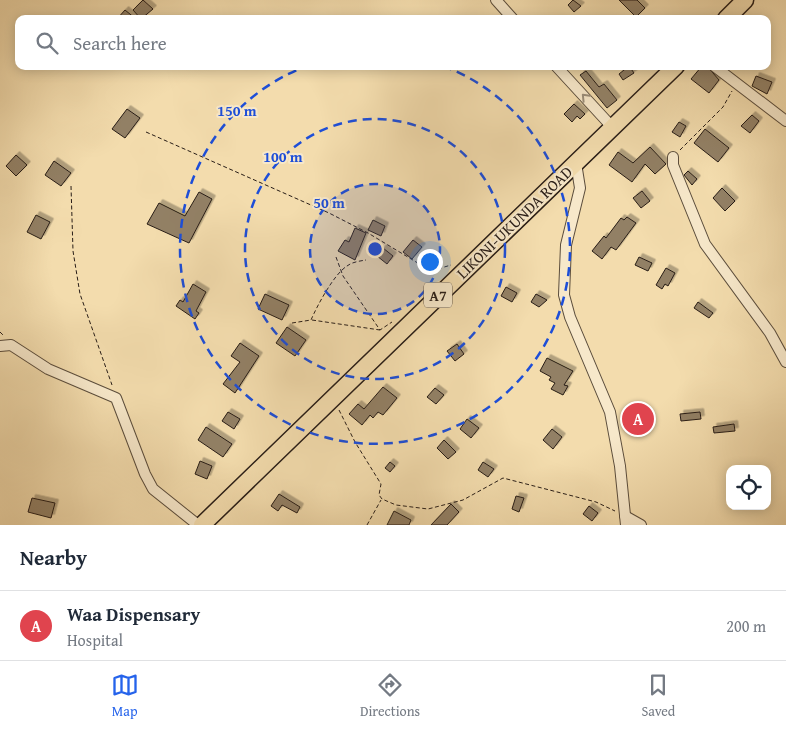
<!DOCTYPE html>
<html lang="en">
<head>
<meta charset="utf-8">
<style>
  :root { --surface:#fff; --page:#f6f6f7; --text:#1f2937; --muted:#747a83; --line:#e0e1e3; --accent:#2563eb }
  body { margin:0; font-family:"Gentium Book Plus",serif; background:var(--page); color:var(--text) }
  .controls { position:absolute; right:15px; bottom:15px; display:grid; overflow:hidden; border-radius:10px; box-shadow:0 2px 12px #0003 }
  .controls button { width:45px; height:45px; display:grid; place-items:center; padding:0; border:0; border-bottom:1px solid var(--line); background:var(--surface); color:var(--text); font:25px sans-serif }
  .you { position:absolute; left:429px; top:261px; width:18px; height:18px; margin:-12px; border:4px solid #fff; border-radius:50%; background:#1a73e8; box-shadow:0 0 0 8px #1a73e833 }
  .badge { display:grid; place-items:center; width:32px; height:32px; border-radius:50%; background:var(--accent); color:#fff; font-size:16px; font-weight:700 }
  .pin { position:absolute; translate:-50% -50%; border:2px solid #fff; box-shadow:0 1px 5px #0006 }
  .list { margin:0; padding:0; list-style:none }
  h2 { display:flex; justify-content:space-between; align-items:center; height:65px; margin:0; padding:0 20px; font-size:21px }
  h2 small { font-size:16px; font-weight:400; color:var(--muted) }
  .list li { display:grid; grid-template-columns:32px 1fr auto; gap:15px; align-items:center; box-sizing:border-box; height:70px; padding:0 20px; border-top:1px solid var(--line) }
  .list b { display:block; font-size:19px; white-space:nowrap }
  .list p { margin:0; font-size:16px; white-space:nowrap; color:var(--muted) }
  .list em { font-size:16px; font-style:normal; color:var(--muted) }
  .icon { flex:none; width:28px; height:28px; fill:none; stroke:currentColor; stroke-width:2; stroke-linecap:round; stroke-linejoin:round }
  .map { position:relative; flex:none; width:786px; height:525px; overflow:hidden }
  .search { position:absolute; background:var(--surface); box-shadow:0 2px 12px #0003; left:15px; right:15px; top:15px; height:55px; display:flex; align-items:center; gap:12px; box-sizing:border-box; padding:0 18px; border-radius:10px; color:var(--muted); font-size:19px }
  .sheet { height:135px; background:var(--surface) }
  nav { display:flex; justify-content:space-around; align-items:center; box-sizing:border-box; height:70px; border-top:1px solid var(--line); background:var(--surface); font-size:14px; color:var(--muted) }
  nav a { display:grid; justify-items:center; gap:2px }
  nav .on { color:var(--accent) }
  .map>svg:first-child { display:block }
  .building { fill:#928065; stroke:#281d17; filter:url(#shadow) }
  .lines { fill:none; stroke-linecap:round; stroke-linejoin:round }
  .minor-casing { stroke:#5b4d3c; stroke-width:12 }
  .trunk-casing { stroke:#281d17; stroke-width:19 }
  .path { stroke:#281d17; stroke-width:1; stroke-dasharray:4 2.5; stroke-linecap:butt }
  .minor { stroke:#f7e8ca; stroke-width:10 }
  .trunk { stroke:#f3dcad; stroke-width:16 }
  .oneway { stroke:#9a8d79 }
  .ring { fill:none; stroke:#1d4ed8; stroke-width:2.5; stroke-dasharray:9 6 }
  .labels { text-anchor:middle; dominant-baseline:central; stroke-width:4; stroke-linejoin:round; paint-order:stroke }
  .shield { fill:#f7e8ca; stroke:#665a4d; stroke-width:1 }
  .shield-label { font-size:15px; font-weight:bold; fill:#281d17 }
  .street-label { font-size:16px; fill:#281d17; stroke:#f7e8ca }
  .centre { fill:#1d4ed8; stroke:#f7e8ca; stroke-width:2.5 }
  .ring-label { font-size:15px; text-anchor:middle; font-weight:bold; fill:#1d4ed8; stroke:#f7e8ca; stroke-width:4; stroke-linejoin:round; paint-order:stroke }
</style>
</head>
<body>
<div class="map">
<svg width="786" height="525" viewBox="0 0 786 525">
  <defs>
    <filter id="shadow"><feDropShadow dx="3.5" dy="-3.5" stdDeviation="0" flood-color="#0004"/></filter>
  </defs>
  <rect width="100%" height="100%" fill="#f3dcad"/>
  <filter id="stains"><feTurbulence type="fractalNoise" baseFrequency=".004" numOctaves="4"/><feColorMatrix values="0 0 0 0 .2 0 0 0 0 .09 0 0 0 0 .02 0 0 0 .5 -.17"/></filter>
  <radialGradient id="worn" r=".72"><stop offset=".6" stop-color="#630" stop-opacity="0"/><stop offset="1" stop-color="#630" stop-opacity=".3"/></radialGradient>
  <g class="building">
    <path d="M143,0L153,9L141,19L133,10Z"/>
    <path d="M573,0L581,6L574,12L568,5Z"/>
    <path d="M619,0H637L645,8L636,17Z"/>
    <path d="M125,10L136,19H117Z"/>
    <path d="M629,66L634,73L623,80L619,74Z"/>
    <path d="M702,66H707L719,80L709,93L691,79Z"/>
    <path d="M586,71L599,87L604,84L617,100L607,108L580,75Z"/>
    <path d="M756,76L772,82L767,94L752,86Z"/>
    <path d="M574,104L585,114L580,119L577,116L572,122L564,114Z"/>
    <path d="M127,109L140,118L125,138L112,129Z"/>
    <path d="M752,115L759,121L750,133L741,126Z"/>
    <path d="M679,122L686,126L680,137L672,132Z"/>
    <path d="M705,129L729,148L718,162L694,143Z"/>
    <path d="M650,147L666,164L655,174L645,164L632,182L609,165L618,152L633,163Z"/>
    <path d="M16,155L27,165L16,176L6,166Z"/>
    <path d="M54,161L71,173L61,186L45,175Z"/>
    <path d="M688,171L697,179L692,185L684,175Z"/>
    <path d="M722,188L735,201L725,211L713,198Z"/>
    <path d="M642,191L650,201L641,208L633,198Z"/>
    <path d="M199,192L212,199L189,243L147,224L159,203L185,216Z"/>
    <path d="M36,215L50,222L41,239L27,232Z"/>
    <path d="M627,217L636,223L616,250L611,247L602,259L592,251L604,236L606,238L621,218L624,220Z"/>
    <path d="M373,220L385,226L381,236L368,230Z"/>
    <path d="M355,228L366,233L355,260L338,251L345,240L349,242Z"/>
    <path d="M413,240L422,247L412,259L403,252Z"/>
    <path d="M383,248L393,256L387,264L377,256Z"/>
    <path d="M639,257L652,263L648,271L635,265Z"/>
    <path d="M666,268L675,273L668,286L665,284L662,289L656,285Z"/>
    <path d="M193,284L206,292L196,311L199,313L195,319L176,306L180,300L183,302Z"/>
    <path d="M506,287L517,293L512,302L501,296Z"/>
    <path d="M265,294L289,305L282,320L258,309Z"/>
    <path d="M536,294L547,300L539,307L531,302Z"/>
    <path d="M698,302L713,313L709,318L694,308Z"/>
    <path d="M287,327L306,340L295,356L276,343Z"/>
    <path d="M240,343L259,356L235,393L223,384L240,362L231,356Z"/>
    <path d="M457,344L464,354L455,361L447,351Z"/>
    <path d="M547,358L573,371L564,385L568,386L563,395L551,389L555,383L549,380L551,377L540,371Z"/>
    <path d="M383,387L397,398L383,415L378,412L373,418L370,415L362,425L349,414L358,404L364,409Z"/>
    <path d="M435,388L444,395L436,404L427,397Z"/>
    <path d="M228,412L240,419L234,429L222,421Z"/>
    <path d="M700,412L701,419L681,421L680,414Z"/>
    <path d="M646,414L648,422L644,423V428L631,430L629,417Z"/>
    <path d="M467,419L479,428L471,438L460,429Z"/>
    <path d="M734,424L735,431L714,433L713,427Z"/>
    <path d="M206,427L232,444L223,457L198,440Z"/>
    <path d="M552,429L562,437L553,449L543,440Z"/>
    <path d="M444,440L456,452L448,459L437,448Z"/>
    <path d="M200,461L212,466L207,479L195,474Z"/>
    <path d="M390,462L395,466L390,472L385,468Z"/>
    <path d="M483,462L494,469L488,477L478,470Z"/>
    <path d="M279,494L300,507L297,513L282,505L278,511L271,506Z"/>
    <path d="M516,496L524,498L519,512L512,509Z"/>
    <path d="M32,498L55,503L51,518L28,512Z"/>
    <path d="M451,504L459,512L447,525H431Z"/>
    <path d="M589,506L598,513L592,521L583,514Z"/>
    <path d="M394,511L411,520L409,525H387Z"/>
  </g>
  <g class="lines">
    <defs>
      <g id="minor">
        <path d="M496,0L513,19"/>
        <path d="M556,66L613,128"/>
        <path d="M714,66L786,121"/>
        <path d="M673,157V165L705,244L770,333L786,362"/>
        <path d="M576,163L580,188L566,245L564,295L570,317L610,412L620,466L626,525"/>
        <path d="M0,346L11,345L48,369L116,398L145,474L153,489L198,525"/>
        <path d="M625,516L641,525"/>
      </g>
      <g id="trunk">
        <path d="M726,19L745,0"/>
        <path d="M202,525L676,66"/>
      </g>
    </defs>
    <use href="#minor" class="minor-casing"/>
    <use href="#trunk" class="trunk-casing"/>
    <g class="path">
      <path d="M146,132L329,213L368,233L431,271L451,265"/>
      <path d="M680,150L723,107L732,91"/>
      <path d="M71,186L73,251L80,294L112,385"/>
      <path d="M336,257L343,276L380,330L392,322"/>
      <path d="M312,320L380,330"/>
      <path d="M292,323L311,320C317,306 334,274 347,266C352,262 360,261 366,260"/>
      <path d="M0,332L3,335"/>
      <path d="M339,410L355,442L381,484L379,495L382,499L396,505L428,509L463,500L503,478L596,502L615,511"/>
      <path d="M367,525L381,500"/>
    </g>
    <use href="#minor" class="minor"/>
    <use href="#trunk" class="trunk"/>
  </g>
  <defs><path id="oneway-chevron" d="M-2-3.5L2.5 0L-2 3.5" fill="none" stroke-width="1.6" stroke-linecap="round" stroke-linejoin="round" transform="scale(1.25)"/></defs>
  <use class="oneway" href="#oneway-chevron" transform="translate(585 97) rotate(-134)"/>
  <circle cx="375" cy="249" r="65" fill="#1d4ed8" fill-opacity=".12"/>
  <g class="ring">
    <circle cx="375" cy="249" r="65"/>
    <circle cx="375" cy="249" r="130"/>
    <path d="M443 66A195 195 0 1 1 307 66"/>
  </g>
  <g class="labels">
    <rect class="shield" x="424" y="282.5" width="28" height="25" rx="4"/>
    <g class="shield-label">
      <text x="438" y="295">A7</text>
    </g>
    <g class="street-label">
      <text transform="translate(514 222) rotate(-44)">LIKONI-UKUNDA ROAD</text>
    </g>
  </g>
  <circle cx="375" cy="249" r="8" class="centre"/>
  <g class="ring-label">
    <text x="237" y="116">150 m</text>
    <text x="283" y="162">100 m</text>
    <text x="329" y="208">50 m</text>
  </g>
  <rect width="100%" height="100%" filter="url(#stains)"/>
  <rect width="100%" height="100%" fill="url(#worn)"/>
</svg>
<div class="controls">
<button><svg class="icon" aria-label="locate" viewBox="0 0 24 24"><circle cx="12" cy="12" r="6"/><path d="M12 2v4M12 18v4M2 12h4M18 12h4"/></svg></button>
</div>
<div class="you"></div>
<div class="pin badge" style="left:638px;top:419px;background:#e0444e">A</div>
<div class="search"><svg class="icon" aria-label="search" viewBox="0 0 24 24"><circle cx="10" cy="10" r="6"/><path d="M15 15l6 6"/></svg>Search here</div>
</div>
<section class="sheet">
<h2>Nearby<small></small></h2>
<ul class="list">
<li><span class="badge" style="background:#e0444e">A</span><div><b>Waa Dispensary</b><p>Hospital</p></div><em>200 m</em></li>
</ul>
</section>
<nav>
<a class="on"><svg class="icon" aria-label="map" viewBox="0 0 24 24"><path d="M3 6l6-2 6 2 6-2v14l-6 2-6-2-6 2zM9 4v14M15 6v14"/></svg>Map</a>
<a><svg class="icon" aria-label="directions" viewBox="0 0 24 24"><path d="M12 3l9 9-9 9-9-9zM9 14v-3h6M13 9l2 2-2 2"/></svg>Directions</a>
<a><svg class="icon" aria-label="saved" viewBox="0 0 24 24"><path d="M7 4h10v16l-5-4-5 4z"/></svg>Saved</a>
</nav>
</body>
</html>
